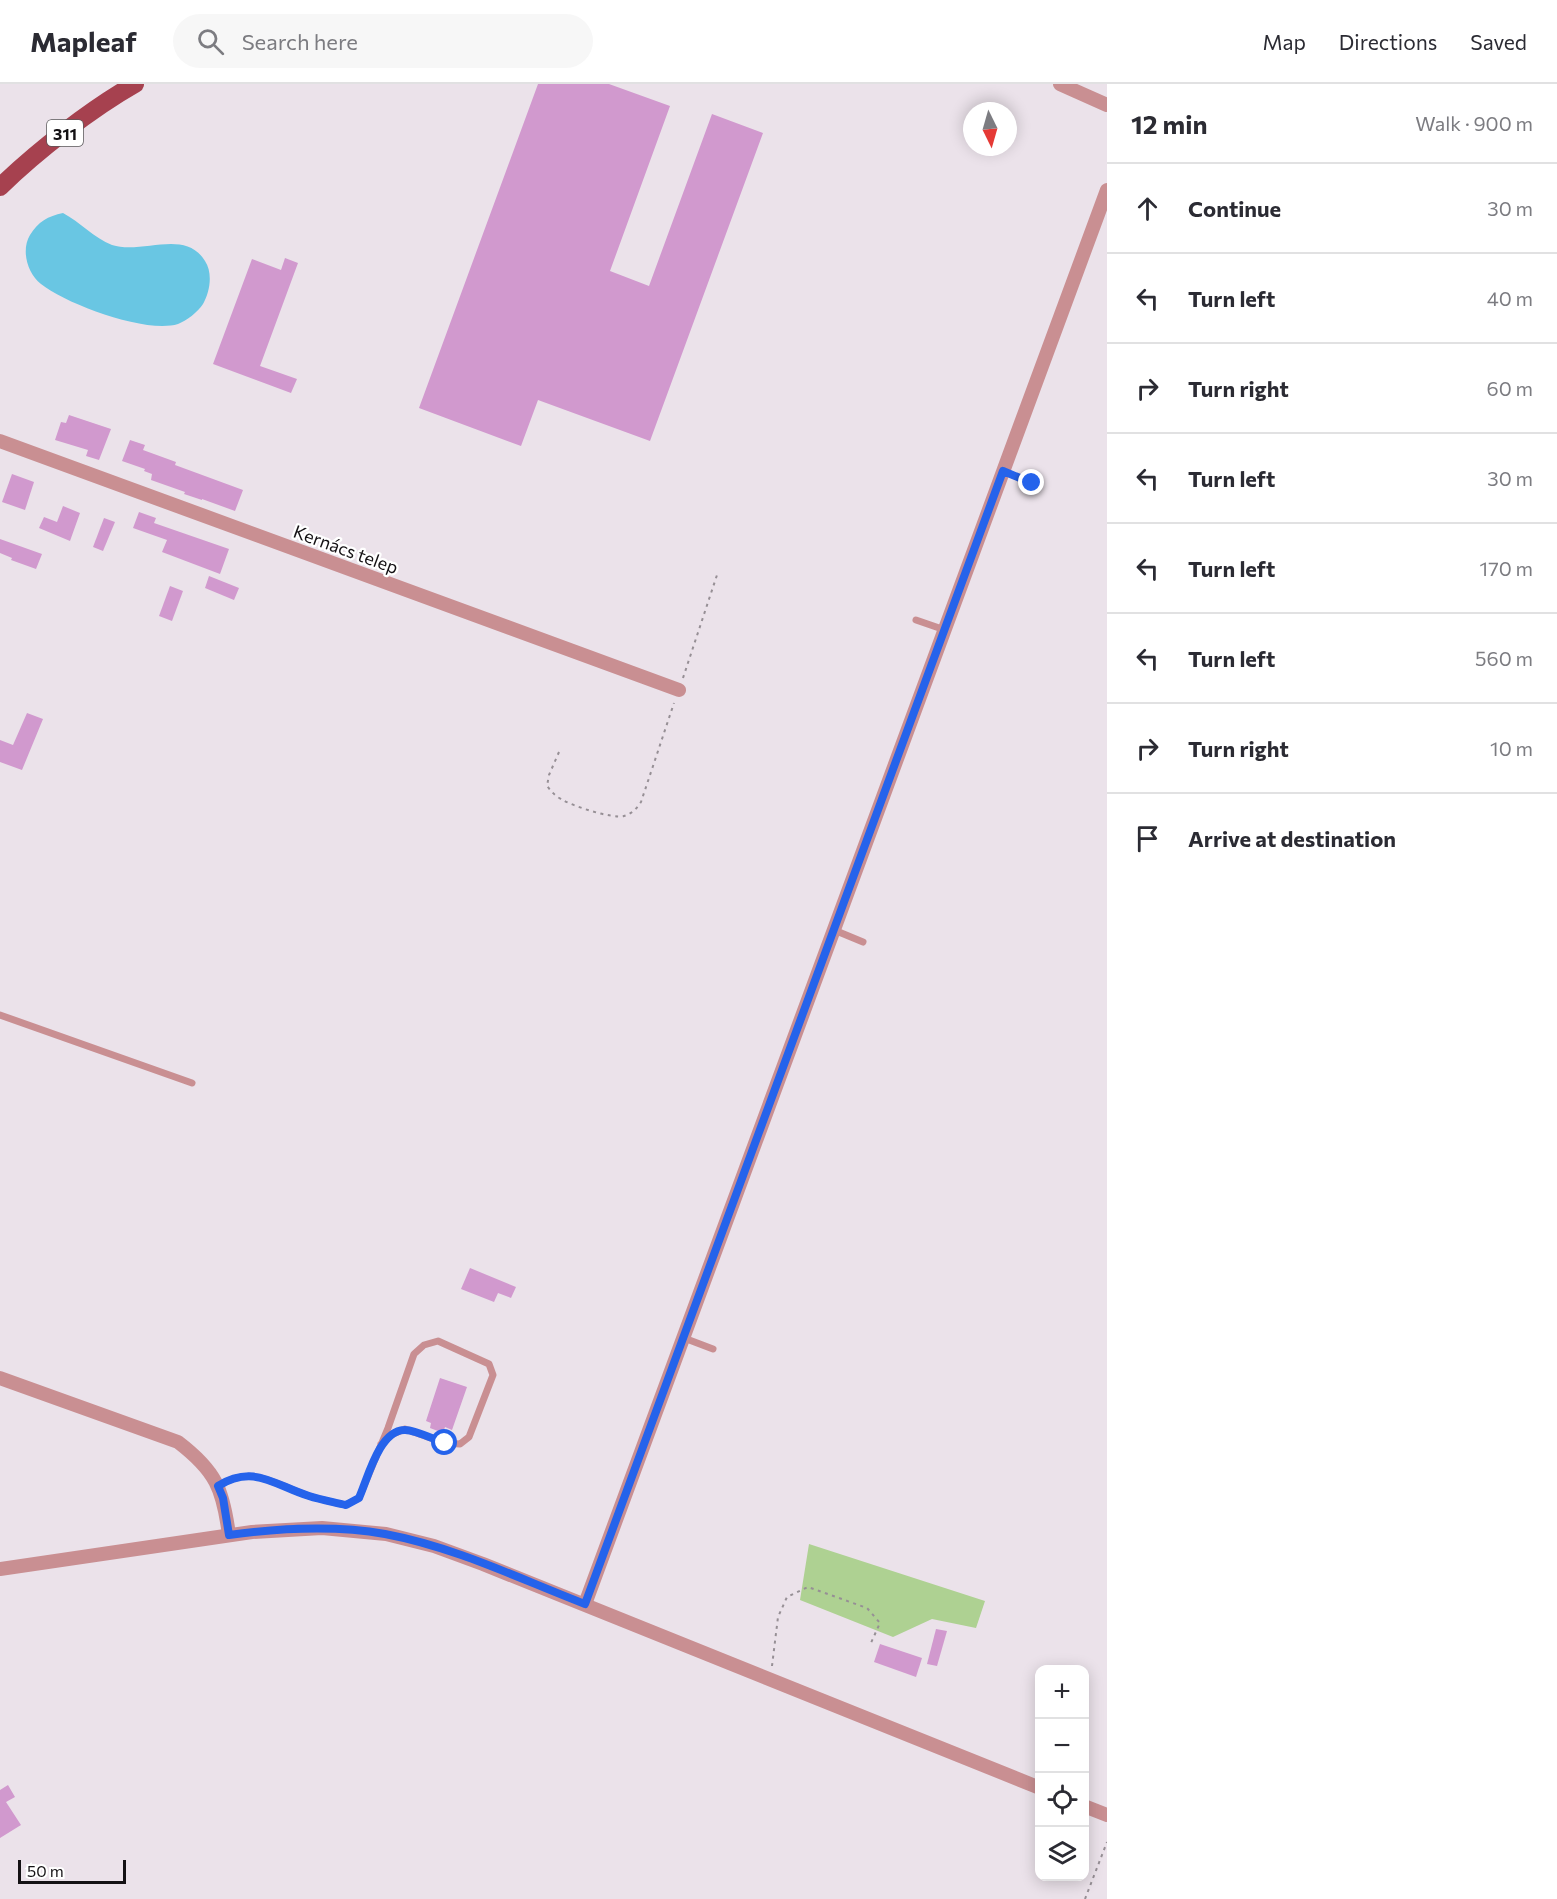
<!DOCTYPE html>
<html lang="en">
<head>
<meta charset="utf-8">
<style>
  :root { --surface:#fff; --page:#f7f7f7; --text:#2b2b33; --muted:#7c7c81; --line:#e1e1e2 }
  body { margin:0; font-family:Commissioner,sans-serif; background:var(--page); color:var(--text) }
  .controls { position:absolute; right:18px; bottom:18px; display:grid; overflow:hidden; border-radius:12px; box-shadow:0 3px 15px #0003 }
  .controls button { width:54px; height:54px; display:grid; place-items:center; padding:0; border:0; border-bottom:2px solid var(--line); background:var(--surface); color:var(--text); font:30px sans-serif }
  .compass { position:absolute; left:963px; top:18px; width:54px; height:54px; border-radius:50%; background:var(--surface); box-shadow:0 3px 15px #0003; rotate:175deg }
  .scale { position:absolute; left:18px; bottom:15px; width:108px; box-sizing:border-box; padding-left:6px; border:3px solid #141114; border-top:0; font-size:16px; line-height:21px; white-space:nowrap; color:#141114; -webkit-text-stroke:4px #fff; paint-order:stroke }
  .stop { position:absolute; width:18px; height:18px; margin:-14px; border:4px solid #2563eb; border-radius:50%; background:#fff }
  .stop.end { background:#2563eb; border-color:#fff; box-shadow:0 2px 6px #0008 }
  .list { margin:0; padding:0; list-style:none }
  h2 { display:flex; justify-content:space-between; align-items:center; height:78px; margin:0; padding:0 24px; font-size:26px }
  h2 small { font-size:20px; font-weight:400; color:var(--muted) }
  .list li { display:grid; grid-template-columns:39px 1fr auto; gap:18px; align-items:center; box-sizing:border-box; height:90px; padding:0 24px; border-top:2px solid var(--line) }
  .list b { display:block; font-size:22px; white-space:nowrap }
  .list em { font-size:20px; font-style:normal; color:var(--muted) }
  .icon { flex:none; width:33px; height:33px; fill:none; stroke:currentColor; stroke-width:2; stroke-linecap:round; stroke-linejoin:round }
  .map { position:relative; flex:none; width:1107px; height:1815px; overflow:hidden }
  header { display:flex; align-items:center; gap:36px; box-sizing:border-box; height:84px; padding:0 30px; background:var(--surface); border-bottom:2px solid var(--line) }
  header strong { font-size:28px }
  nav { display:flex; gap:33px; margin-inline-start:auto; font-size:21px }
  .search { width:420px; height:54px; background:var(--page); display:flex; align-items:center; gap:15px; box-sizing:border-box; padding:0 21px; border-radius:33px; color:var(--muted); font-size:22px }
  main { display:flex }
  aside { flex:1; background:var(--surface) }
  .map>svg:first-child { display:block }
  .grass { fill:#aed192 }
  .water { fill:#69c6e3 }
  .building { fill:#d199ce }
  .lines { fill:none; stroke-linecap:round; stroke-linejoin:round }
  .path { stroke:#968f95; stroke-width:2; stroke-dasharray:3 4.5; stroke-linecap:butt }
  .lane { stroke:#c98f92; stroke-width:7 }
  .street { stroke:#c98f92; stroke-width:14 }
  .primary { stroke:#a6414f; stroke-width:18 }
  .route { stroke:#2563eb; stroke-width:8 }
  .labels { text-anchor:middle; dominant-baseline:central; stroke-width:4.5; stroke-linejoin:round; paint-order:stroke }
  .shield { fill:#fff; stroke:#5a585a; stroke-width:1.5 }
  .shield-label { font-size:16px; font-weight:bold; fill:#141114 }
  .street-label { font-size:18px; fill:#141114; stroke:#fff }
</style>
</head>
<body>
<header>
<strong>Mapleaf</strong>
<div class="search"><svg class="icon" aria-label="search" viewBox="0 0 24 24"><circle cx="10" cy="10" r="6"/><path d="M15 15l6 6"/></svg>Search here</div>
<nav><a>Map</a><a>Directions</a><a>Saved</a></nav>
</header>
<main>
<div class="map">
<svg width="1107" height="1815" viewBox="0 0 1107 1815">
  <rect width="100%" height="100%" fill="#ebe2ea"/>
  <path class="grass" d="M809,1460L985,1517L976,1544L932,1535L893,1553L800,1516Z"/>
  <path class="water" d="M63,129C80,138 94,154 112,161C142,171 185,144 205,177C213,189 210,208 203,220C198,228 186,237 178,240C146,250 66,220 41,200C27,189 21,166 30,151C38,138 48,132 63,129Z"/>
  <g class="building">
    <path d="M538,0H609L670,22L610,187L649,202L712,30L763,49L650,357L538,316L521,362L419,324Z"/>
    <path d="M285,174L298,179L260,282L297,295L291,309L213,280L252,175L281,186Z"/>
    <path d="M69,331L111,345L99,376L86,372L88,366L55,356L61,338L66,339Z"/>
    <path d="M130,356L145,361L143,366L176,378L175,381L243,406L235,427L202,415V416L184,410L185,408L151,396L152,390L144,387L145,385L122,377Z"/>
    <path d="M12,390L34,398L25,426L2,418Z"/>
    <path d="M63,422L80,429L70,457L39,444L44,433L57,438Z"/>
    <path d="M139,428L156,434L154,439L229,465L220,490L162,468L167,456L133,444Z"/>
    <path d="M104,434L115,438L103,467L93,463Z"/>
    <path d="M0,455L42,470L36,485L11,476L12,474L0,469Z"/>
    <path d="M209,492L239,504L234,516L205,504Z"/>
    <path d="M170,502L183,507L172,537L159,532Z"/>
    <path d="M27,629L43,635L22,686L0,678V656L13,661Z"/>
    <path d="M470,1184L516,1203L511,1214L498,1209L494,1218L461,1205Z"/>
    <path d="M440,1294L467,1303L452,1346L445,1343L443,1349L430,1344L431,1339L426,1337Z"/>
    <path d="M936,1545L947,1547L937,1582L927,1580Z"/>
    <path d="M880,1560L922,1574L916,1593L874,1578Z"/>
    <path d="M8,1701L15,1713L6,1718L21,1741L0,1754V1706Z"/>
  </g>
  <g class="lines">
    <g class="path">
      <path d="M683,594L717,491"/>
      <path d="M559,668L549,691L547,702C551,707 555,712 561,715C572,722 612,735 624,732C632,730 637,724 641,718L674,619"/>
      <path d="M772,1582L778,1533L787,1513L808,1503L867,1524L880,1539L870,1561"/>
      <path d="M1085,1815L1107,1758"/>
    </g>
    <g class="lane">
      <path d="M1003,387L1032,399"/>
      <path d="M916,536L945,546"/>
      <path d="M834,846L863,858"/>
      <path d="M0,931L192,999"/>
      <path d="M684,1254L713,1265"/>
      <path d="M218,1402C254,1380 275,1401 309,1412C321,1416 334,1418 346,1421L359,1414L388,1344L414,1270L424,1261L438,1257L489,1280L493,1291L469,1353L460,1360L445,1359L405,1345L393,1350L381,1360"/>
    </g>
    <g class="street">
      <path d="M1060,0L1107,21"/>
      <path d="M0,357L679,606"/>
      <path d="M0,1294L178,1358C216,1387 223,1405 229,1451"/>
      <path d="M0,1485L252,1448L322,1444L386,1450L434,1462L483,1480L1040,1704"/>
      <path d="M585,1520L1107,106"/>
      <path d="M1084,1722L1107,1731"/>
    </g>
    <path class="primary" d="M0,103C37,67 91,25 135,0"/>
  </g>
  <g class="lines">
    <path class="route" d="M445,1359C435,1356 414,1345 404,1346C379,1347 368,1394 359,1414L346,1421C334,1418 321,1416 309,1412C274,1401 254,1380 218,1402L223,1414L229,1451C281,1444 334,1441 385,1450C455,1463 520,1495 585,1520L1003,387L1032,399"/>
  </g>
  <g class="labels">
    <rect class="shield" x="47" y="36" width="36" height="26" rx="4.5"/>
    <g class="shield-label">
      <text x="65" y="49">311</text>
    </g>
    <g class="street-label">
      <text transform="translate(346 465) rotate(20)">Kernács telep</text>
    </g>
  </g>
</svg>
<div class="controls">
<button>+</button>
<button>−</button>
<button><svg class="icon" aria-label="locate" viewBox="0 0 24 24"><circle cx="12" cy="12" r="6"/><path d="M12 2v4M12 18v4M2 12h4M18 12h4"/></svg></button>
<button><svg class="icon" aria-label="layers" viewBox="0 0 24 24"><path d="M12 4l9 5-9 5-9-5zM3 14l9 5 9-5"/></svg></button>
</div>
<svg class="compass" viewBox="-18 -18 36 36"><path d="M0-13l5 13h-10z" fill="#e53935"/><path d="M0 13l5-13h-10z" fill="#7c7c81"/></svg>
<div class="scale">50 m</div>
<div class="stop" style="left:445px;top:1359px"></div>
<div class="stop end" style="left:1032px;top:399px"></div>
</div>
<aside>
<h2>12 min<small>Walk · 900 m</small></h2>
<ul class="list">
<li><svg class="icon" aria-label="ahead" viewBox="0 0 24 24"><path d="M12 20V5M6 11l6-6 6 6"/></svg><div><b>Continue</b></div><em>30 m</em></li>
<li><svg class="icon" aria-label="left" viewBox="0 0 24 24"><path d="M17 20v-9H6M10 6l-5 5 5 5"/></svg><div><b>Turn left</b></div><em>40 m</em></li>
<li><svg class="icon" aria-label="right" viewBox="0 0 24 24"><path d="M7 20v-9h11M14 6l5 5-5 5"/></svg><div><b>Turn right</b></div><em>60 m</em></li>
<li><svg class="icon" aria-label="left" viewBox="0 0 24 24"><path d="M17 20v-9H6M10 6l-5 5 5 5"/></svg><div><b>Turn left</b></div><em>30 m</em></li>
<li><svg class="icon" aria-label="left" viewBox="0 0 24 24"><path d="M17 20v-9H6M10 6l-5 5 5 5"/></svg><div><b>Turn left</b></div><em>170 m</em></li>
<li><svg class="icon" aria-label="left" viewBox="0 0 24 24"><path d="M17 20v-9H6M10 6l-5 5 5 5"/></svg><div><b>Turn left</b></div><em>560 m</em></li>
<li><svg class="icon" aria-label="right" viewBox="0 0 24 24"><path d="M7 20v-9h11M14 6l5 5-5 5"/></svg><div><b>Turn right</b></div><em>10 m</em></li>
<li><svg class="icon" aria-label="arrive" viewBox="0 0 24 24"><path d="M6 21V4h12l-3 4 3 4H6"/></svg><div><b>Arrive at destination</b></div></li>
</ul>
</aside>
</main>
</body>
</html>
